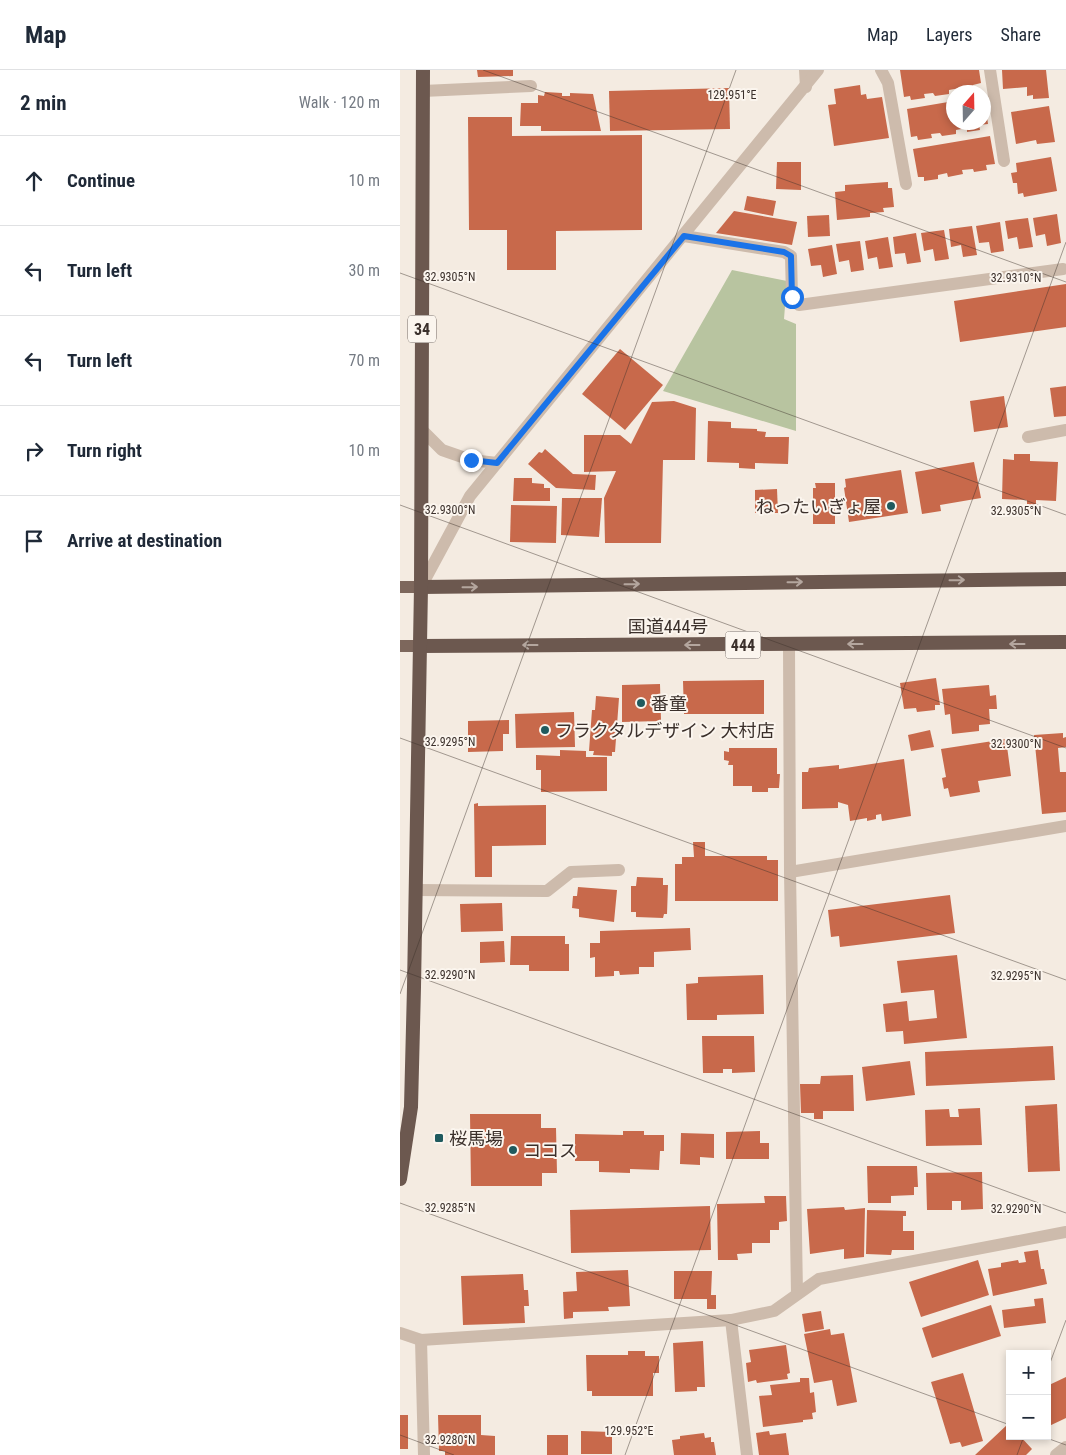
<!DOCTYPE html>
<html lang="en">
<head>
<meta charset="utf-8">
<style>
  :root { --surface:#fff; --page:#f6f6f7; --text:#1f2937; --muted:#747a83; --line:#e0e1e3 }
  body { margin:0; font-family:"Roboto Condensed","Noto Sans JP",sans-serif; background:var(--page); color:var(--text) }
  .controls { position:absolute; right:15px; bottom:15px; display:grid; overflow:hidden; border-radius:0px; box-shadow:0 2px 8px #0003 }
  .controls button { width:45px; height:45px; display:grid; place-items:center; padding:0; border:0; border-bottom:1px solid var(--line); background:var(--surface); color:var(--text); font:25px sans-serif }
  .compass { position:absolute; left:546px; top:15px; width:45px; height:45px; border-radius:50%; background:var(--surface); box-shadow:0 2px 8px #0003; rotate:20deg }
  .stop { position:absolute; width:15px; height:15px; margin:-11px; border:4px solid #1a73e8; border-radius:50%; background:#fff }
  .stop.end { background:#1a73e8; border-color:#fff; box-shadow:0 1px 5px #0008 }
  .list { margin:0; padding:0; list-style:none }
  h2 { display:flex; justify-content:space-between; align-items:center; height:65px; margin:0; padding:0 20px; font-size:21px }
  h2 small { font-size:16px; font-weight:400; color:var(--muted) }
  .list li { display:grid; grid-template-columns:32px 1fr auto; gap:15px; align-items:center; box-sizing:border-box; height:90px; padding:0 20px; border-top:1px solid var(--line) }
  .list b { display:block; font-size:19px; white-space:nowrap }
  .list em { font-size:16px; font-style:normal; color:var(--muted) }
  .icon { flex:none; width:28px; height:28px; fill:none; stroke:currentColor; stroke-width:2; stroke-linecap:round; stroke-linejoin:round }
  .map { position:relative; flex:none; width:666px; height:1385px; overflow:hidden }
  header { display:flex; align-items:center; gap:30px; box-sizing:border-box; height:70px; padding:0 25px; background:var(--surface); border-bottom:1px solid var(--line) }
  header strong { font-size:24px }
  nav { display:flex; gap:28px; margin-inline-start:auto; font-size:18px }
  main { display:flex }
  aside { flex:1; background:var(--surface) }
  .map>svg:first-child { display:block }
  .green { fill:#b8c4a0 }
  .building { fill:#c8694b }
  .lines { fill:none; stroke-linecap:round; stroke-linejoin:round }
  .minor { stroke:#cdbbac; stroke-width:12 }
  .tertiary { stroke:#cdbbac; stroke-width:12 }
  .primary { stroke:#7d675c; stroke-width:12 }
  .trunk { stroke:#6c584f; stroke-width:14 }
  .oneway { stroke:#b4a69e }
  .route { stroke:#1a73e8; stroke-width:6 }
  .ticks { fill:none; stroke:#3b302b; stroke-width:1; stroke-opacity:0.45 }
  .poi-dot { fill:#1f5a5e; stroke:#fbf5ee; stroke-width:2 }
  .labels { text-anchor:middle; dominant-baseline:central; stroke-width:4; stroke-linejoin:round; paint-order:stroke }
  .shield { fill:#fbf5ee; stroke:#756b66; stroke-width:1 }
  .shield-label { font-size:16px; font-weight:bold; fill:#3b302b }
  .poi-label { font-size:18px; fill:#3b302b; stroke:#fbf5ee; text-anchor:start }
  .street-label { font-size:18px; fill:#3b302b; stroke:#fbf5ee }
  .ticks-label { font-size:12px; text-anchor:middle; fill:#3b302b; stroke:#fbf5ee; stroke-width:4; stroke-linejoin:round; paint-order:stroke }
</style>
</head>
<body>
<header>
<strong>Map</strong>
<nav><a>Map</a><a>Layers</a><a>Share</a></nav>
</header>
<main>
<aside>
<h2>2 min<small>Walk · 120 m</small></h2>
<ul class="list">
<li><svg class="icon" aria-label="ahead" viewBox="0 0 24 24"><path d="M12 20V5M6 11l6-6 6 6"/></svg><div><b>Continue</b></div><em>10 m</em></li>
<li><svg class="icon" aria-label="left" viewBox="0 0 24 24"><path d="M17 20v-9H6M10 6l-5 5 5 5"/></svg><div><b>Turn left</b></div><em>30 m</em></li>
<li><svg class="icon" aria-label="left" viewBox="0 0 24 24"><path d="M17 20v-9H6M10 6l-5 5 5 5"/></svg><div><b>Turn left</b></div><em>70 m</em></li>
<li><svg class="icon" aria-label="right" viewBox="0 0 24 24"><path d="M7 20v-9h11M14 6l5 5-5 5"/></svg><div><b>Turn right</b></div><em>10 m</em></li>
<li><svg class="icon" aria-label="arrive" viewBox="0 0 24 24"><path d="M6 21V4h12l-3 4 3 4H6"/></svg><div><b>Arrive at destination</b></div></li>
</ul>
</aside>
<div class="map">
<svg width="666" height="1385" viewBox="0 0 666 1385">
  <rect width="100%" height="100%" fill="#f4ebe1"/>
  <path class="green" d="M332,200L387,211L384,249L396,254V361L263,321Z"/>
  <g class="building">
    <path d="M77,0H113V6L78,7Z"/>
    <path d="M500,0H579L581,13L573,15L574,20L560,22V18L549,20V24L535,26L533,23L524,24L525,28L511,30L510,26L504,27Z"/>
    <path d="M602,0H646L649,28L633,29V25L627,26V17L603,19Z"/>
    <path d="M460,15L461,25L466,24L467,29L482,27L489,68L434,76L428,35L436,34L434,19Z"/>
    <path d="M329,18L330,59L210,61L209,21Z"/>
    <path d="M145,22L162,23V26H170V23L193,24L201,61H141V56H120L121,33H138V25L144,26Z"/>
    <path d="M554,31V52H584L585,33L588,54L579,55L580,60L567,62V58L556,60V64L542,66L540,63L531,64L532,68L518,70L517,66L511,67L507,39Z"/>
    <path d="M649,36L655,72L637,74L636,70L616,74L611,42Z"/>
    <path d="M68,47H112V66L242,65V160L156,161V200H107V160H69Z"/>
    <path d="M590,66L595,94L586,95L587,100L574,102L573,99L562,100L563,104L548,107L547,103L538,105V109L524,111V107H518L513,79Z"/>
    <path d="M651,87L657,121L624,127L623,123L618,124L617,113H613L611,103L617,102L616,93Z"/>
    <path d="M377,92H401V120L376,119Z"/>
    <path d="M488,112V118H492L494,137L483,138L484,142L470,143V147L437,150L435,122L445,121V115Z"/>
    <path d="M347,126L376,131L373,146L344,140Z"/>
    <path d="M334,141L397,152L392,175L316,163Z"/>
    <path d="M657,144L661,173L647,176L645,164L636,166L633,148Z"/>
    <path d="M429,145L430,166L408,167L407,146Z"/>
    <path d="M628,148L633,177L619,179L617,167L608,169L605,151Z"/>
    <path d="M600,152L604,181L591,183L589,172L579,173L576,156Z"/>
    <path d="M572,156L577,185L563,187L561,175L551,177L549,159Z"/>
    <path d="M544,160L549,189L535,191L533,179L524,181L521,163Z"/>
    <path d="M516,163L521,192L507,194L505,183L495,184L493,167Z"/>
    <path d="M488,167L493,197L479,199L477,187L468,189L465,171Z"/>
    <path d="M460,171L464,200L451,202L449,190L439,192L436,174Z"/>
    <path d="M432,175L437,204L423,207L421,195L411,196L408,179Z"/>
    <path d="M666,214V257L560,272L554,231Z"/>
    <path d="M220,279L263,315L225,360L182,324Z"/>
    <path d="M666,316V346L654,347L650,318Z"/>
    <path d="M604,326L608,357L574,362L570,331Z"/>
    <path d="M274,331L296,338L295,390H263L261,473H205L204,428L216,401L184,402V365H220L231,374L252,332Z"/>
    <path d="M308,351L331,352V358L357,359V361L366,362L365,367H389L388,394L355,393V399L339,398V393L307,392Z"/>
    <path d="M145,379L173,404L196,405L195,420L156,418L128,394L139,382L142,383Z"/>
    <path d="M614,384H630V391L658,392L656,431L636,430V435H627V430L602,429L603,389L614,390Z"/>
    <path d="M574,392L581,428L540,435L541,441L522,444L515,402Z"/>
    <path d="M501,400L508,443L449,452L444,418L446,417L445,409Z"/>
    <path d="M114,408H132V413L144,414V418H150V431H113Z"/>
    <path d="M415,413H435V454H413V418H416Z"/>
    <path d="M377,419L378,443H355V420Z"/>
    <path d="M162,428H202L199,467L161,465Z"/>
    <path d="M111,435L157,436L156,473L110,472Z"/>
    <path d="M536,608L540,635H535V640L517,642L516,638L504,639L500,613Z"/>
    <path d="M364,610V644H284L283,611Z"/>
    <path d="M260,614L261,651L222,652V615Z"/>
    <path d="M589,615L590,626L596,625L597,639H589L590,654L579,655V661L552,664L550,644L545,645L542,619Z"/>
    <path d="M196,626L219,628L215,682H212V686L193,685L194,681H189L192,640H195Z"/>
    <path d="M174,642L175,677L116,678L115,644Z"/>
    <path d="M109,650V664H103V681L68,682V651Z"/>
    <path d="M530,660L534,677L511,681L508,665Z"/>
    <path d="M663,663V668L666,667V677L658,678L660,702H666V742L642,744L634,665Z"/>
    <path d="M606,669L611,706L578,711L580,722L550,727L548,718L544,719L542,708L546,707L541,679Z"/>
    <path d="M329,678H377V704H380L379,718H368V722H352V716H333V695H328L329,691L324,690V681L329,682Z"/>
    <path d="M160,680L186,681V687H207V721L141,722V700H136V685L160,686Z"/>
    <path d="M504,689L511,746L482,751L481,744L476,745V749L467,751V748L450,751L448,735L438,732V738L402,739V702H408L409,698L439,695V699Z"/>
    <path d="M78,733V736L146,735V775L92,776V807H75L74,734Z"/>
    <path d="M293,772H305V786H367V790H378V831H275V794H282V787H294Z"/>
    <path d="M237,807L263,808V815H268L267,844H264L263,848L236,847V842H231V816H236Z"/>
    <path d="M178,817L217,820L214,852L179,847V839L172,838L173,826H177Z"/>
    <path d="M550,825L555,863L440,877L439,866L431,867L428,840Z"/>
    <path d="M102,833L103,861L61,862L60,834Z"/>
    <path d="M290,858L291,880L254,882V897H239V904L220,905L219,901H214V906L195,907V887L190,888V873H200V861Z"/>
    <path d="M111,866H165V874H169V901H129V895H110Z"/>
    <path d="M104,871L105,892L80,893V872Z"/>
    <path d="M557,885L567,968L504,974L503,961L486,962L483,934L507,931L509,951L537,948L534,920L501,923L497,891Z"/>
    <path d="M363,905L364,944L317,945V950H287L286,914L298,913V907Z"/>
    <path d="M302,966H354L355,1002L332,1003V999H323V1003H303Z"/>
    <path d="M653,976L655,1010L526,1016L525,982Z"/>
    <path d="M510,991L515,1025L466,1031L462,997Z"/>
    <path d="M453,1005L454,1041H423V1049H414V1043H401L400,1014H420L421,1006Z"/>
    <path d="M657,1034L660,1101L628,1102L625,1036Z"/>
    <path d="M580,1038L582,1075L526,1076L525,1040L549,1039L550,1047H559L558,1039Z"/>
    <path d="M70,1044H141V1058H156L157,1103H142V1116H71Z"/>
    <path d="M223,1061H244V1065H264V1081H260L259,1100L230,1099V1103L199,1102V1091H175V1064L223,1065Z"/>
    <path d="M360,1061V1073H369V1089H326V1062Z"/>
    <path d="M281,1063L314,1064V1088L300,1087V1095L280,1094Z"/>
    <path d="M467,1096H517L518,1117H514V1125L491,1126V1133H468Z"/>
    <path d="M582,1102L583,1139L561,1140V1131H552V1140H527L526,1103Z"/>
    <path d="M364,1126H386L387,1151L379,1152V1160H370V1173H352V1183L337,1184L338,1190H318L317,1134L365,1133Z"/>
    <path d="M310,1136L311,1180L171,1183L170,1140Z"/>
    <path d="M444,1137L445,1140L465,1138L464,1187L444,1189V1179L410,1184L407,1139Z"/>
    <path d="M467,1140L506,1141V1146H503V1161H514V1180H492L491,1185L466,1184Z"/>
    <path d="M638,1180L641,1199H644L647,1214L593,1226L588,1199L601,1197V1193L618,1190L619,1193L626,1192L624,1182Z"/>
    <path d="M578,1190L589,1225L521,1247L509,1212Z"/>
    <path d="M228,1200L230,1236L208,1237L209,1241L173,1242V1248L164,1249L163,1222L177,1221L176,1202Z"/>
    <path d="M274,1201H312L311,1225H316V1239H307V1229H274Z"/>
    <path d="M123,1204L124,1220H128L129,1236H124L125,1253L63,1255L61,1206Z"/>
    <path d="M643,1228L646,1253L604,1258L602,1240L635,1236L634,1229Z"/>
    <path d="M591,1235L601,1266L532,1288L522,1258Z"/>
    <path d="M421,1241L424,1259L405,1262L402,1244Z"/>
    <path d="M430,1259L431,1265L444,1263L457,1332L437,1336L432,1310L414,1313L404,1264Z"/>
    <path d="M303,1271L305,1317H297V1321L275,1322L273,1273Z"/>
    <path d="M386,1275L390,1303L387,1304L388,1309L357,1313L356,1310L348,1312L346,1293L351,1292L349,1280Z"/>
    <path d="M228,1281H245V1286H259V1303H253V1326H192V1321H187L186,1285H228Z"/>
    <path d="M563,1303L583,1371L562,1377L560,1372L550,1374L531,1312Z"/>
    <path d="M666,1307V1348L647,1357V1316Z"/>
    <path d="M400,1308H409L410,1323L414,1322L416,1342L412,1343L413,1349L403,1350V1352L363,1357L359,1326L372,1325L370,1315L400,1312Z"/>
    <rect x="0" y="1345" width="8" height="34"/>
    <path d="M38,1345H81V1365L95,1366V1385H45V1381H39Z"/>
    <path d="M608,1354L610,1366H620L632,1379L626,1385H575Z"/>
    <path d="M181,1361L212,1362V1384H181Z"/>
    <path d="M369,1361L370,1365L386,1363L389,1385H359L356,1363Z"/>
    <path d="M304,1363L305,1368L311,1367V1372H314L316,1385H274L272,1370L280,1369V1366Z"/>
    <rect x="147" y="1365" width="21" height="20"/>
  </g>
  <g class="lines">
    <g class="minor">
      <path d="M405,0L406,17"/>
      <path d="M481,0L488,13L506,114"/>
      <path d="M590,0L604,91"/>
      <path d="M23,21L131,16"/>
      <path d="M284,166L384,182L391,186L392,227L399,235L663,199"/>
      <path d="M628,367L666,360"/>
      <path d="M389,574L390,802L397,1224"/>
      <path d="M390,802L666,756"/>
      <path d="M16,820L147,821L171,802L219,800"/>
      <path d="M331,1250L347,1385"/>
      <path d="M0,1263L21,1270L331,1250L374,1241L419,1209L666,1162"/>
      <path d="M21,1270L24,1385"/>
      <path d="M656,1385L666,1377"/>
    </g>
    <g class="tertiary">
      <path d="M22,360L42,380L71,390L97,393"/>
      <path d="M21,517L70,426L418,0"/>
    </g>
    <g class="primary">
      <path d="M0,517H21"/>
      <path d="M0,576H20"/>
    </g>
    <g class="trunk">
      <path d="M21,517L666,509"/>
      <path d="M20,576L666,572"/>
      <path d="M0,1109L11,1037L14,917L21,517L23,0"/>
    </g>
  </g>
  <defs><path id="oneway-shaft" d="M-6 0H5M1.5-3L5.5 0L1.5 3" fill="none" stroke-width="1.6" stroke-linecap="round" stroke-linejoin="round" transform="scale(1.25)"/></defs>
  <g class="oneway">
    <use href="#oneway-shaft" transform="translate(557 510) rotate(-1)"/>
    <use href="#oneway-shaft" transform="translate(395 512) rotate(-1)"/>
    <use href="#oneway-shaft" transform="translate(232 514) rotate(-1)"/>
    <use href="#oneway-shaft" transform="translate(70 517) rotate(-1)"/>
    <use href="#oneway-shaft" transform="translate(455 574) rotate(180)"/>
    <use href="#oneway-shaft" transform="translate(617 574) rotate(180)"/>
    <use href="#oneway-shaft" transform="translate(130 575) rotate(180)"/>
    <use href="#oneway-shaft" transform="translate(292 575) rotate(180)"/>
  </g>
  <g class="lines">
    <path class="route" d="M71,390L97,393L284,166L384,182L391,186L392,227"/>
  </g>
  <path class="ticks" d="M83,0L666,212M0,203L666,445M0,435L666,678M0,668L666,910M0,900L666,1143M0,924L336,0M0,1133L610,1355M647,1301L666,1250M0,1365L54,1385M641,1366L666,1375M225,1385L666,172M617,1385L624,1366"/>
  <g class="poi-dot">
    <circle cx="491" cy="436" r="5"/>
    <circle cx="241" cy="633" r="5"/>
    <circle cx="145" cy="660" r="5"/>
    <rect x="34" y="1063" width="10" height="10" rx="2.5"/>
    <circle cx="113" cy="1080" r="5"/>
  </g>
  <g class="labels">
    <g class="shield">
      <rect x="8" y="245.5" width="28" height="27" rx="4"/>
      <rect x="325.5" y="561.5" width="35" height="27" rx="4"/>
    </g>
    <g class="shield-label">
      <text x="22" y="259">34</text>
      <text x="343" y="575">444</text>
    </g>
    <g class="poi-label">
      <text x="481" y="436" text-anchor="end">ねったいぎょ屋</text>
      <text x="251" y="633">番童</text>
      <text x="155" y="660">フラクタルデザイン 大村店</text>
      <text x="49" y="1068">桜馬場</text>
      <text x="123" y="1080">ココス</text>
    </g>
    <g class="street-label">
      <text x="268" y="556">国道444号</text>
    </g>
  </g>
  <g class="ticks-label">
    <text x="332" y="29">129.951°E</text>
    <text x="50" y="211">32.9305°N</text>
    <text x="616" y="212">32.9310°N</text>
    <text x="50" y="444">32.9300°N</text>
    <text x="616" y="445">32.9305°N</text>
    <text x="50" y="676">32.9295°N</text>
    <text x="616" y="678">32.9300°N</text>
    <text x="50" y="909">32.9290°N</text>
    <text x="616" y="910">32.9295°N</text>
    <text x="50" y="1142">32.9285°N</text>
    <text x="616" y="1143">32.9290°N</text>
    <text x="229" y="1365">129.952°E</text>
    <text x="50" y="1374">32.9280°N</text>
  </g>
</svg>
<div class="controls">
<button>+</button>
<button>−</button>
</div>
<svg class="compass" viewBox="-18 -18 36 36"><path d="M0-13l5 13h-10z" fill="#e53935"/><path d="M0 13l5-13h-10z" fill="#747a83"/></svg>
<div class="stop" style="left:392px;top:227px"></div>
<div class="stop end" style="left:71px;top:390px"></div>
</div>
</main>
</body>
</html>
